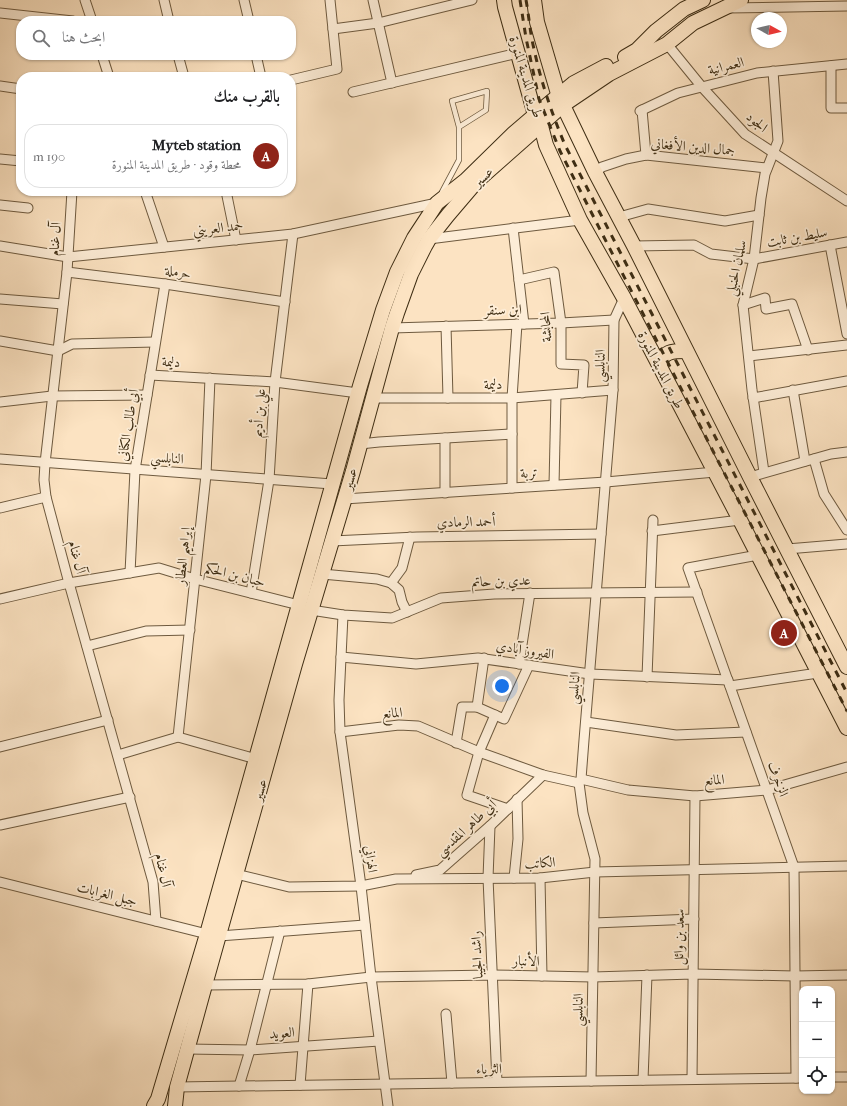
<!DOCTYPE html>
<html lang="ar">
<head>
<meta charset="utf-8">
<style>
  :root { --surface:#fff; --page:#f6f6f6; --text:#202124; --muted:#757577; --line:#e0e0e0; --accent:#8f2418 }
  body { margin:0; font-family:"IM FELL French Canon",Amiri,serif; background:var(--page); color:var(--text); direction:rtl }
  .controls { position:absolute; right:12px; bottom:12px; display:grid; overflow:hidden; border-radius:8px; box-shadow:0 1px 3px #0004 }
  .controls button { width:36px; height:36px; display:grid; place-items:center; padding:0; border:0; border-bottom:1px solid var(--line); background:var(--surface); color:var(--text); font:20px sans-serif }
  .compass { position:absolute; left:751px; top:12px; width:36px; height:36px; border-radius:50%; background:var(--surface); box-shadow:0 1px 3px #0004; rotate:98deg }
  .you { position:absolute; left:502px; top:686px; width:14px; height:14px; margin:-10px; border:3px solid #fff; border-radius:50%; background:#1a73e8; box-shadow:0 0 0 6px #1a73e833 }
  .badge { display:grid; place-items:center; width:26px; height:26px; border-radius:50%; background:var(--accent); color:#fff; font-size:13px; font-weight:700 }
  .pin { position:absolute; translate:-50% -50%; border:2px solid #fff; box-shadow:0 1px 4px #0006 }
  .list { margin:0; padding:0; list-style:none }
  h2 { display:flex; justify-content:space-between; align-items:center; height:52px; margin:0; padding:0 16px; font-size:17px }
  h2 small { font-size:13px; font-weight:400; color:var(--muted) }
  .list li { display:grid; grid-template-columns:26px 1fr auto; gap:12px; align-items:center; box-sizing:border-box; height:64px; margin:0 8px 8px; padding:0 8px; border:1px solid var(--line); border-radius:16px }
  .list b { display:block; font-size:15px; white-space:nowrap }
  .list p { margin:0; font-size:13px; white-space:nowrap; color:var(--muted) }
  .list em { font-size:13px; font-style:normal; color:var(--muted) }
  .icon { flex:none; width:22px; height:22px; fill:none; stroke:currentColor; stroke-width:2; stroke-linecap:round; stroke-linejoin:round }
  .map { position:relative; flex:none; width:847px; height:1106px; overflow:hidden; direction:ltr }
  .search { position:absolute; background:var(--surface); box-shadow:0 1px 3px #0004; left:16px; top:16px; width:280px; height:44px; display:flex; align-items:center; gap:10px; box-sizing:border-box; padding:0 14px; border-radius:16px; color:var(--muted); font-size:15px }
  .panel { position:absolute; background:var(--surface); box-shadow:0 1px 3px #0004; left:16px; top:72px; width:280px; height:124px; border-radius:16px; direction:rtl }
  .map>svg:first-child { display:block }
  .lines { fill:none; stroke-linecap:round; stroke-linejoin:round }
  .lane-casing { stroke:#6e5a3f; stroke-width:6 }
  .street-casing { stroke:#6e5a3f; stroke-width:11 }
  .primary-casing { stroke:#3e2d13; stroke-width:16 }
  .lane { stroke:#fdedd7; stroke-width:4.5 }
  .street { stroke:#fdedd7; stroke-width:9 }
  .primary { stroke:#fce3c2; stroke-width:14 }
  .rail { stroke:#3e2d13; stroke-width:3; stroke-dasharray:7 7; stroke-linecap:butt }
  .labels { text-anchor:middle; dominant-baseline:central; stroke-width:3.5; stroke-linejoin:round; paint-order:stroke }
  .street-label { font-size:14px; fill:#3e2d13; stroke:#fdedd7 }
</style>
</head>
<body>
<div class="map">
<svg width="847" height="1106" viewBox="0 0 847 1106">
  <rect width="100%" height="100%" fill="#fce3c2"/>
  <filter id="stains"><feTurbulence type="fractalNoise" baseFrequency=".005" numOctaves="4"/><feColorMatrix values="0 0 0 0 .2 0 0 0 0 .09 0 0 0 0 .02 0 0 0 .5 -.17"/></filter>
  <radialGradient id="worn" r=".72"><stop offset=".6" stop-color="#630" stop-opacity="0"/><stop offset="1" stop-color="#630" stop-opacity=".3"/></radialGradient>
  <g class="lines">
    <defs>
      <path id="lane" d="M442,192L459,160V127L452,101L487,91L486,110L459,127"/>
      <g id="street">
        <path d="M85,0L92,21"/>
        <path d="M164,0L169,21"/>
        <path d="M244,0L249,21"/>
        <path d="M373,0L392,83"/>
        <path d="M728,8L847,6"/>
        <path d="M0,13L73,21"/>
        <path d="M333,29L378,23L472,0"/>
        <path d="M667,44L702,87L745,134L847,201"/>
        <path d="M102,55L109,77"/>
        <path d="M178,55L184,77"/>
        <path d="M256,55L261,77"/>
        <path d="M831,66V108H847"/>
        <path d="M291,80L337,69L330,0"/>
        <path d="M0,86L21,89"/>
        <path d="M353,92L518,53"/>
        <path d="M642,110L646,155"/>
        <path d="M640,111L678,93L757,73L847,64"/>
        <path d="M0,159L21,161"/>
        <path d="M595,172L602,167L626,159L646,155L767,168"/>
        <path d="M72,191L67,272L45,463L44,480L46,497L69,583L153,882L156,921"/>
        <path d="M145,191L164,247"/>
        <path d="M226,191L236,240"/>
        <path d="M0,205L28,208"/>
        <path d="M619,217L648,209L725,221L759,215"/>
        <path d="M513,228L524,324"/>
        <path d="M429,239L580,220"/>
        <path d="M830,245L847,334"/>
        <path d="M0,246L68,257L293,234L437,203"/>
        <path d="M634,246L694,245L711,254L754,259L847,242"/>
        <path d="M67,272L165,284L285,302"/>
        <path d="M519,280L554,272L561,323V364L584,365L582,393"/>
        <path d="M0,299L63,304"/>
        <path d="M743,305L765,298L766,309L792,304L808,350"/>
        <path d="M446,326L448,398"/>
        <path d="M392,328L561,323L614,320"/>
        <path d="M0,341L58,351L72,344L155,342"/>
        <path d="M749,356L847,345"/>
        <path d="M150,375L275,382L358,393"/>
        <path d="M793,390L805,461"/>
        <path d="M372,398H512L613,390"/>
        <path d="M753,398L847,381"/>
        <path d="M0,402L52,396L147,395"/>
        <path d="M360,444L379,442L512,434"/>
        <path d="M0,459L332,484"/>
        <path d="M814,459L824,494L847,530"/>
        <path d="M764,472L752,390L743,305L754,259L761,198L765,174L778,141L773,71"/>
        <path d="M750,477L831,454L847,452"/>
        <path d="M554,485L556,395"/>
        <path d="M512,488V398L517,324"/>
        <path d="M445,493V438"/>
        <path d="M344,499L606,482L715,472"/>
        <path d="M0,508L46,497"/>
        <path d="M652,531L740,520"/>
        <path d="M332,541L417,537L601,534"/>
        <path d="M787,549L847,544"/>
        <path d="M758,555L688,568L794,867L796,1078"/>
        <path d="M130,573L135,470L165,284"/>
        <path d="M322,574L377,579L391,583L399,590L402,602L407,612"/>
        <path d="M391,583L402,568L410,537"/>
        <path d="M251,593L269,480L275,382L293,234"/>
        <path d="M0,599L69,583L159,568L195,579L299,605"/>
        <path d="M311,610L343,615L392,618L441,598L494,594L697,592"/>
        <path d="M343,615L339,700L340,732L361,886L371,977L388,1106"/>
        <path d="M87,646L146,631L190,630"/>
        <path d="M341,657L416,664L478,658L590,674L728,680"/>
        <path d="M519,664L530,593"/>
        <path d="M647,677L653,520"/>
        <path d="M730,686L818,673"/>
        <path d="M477,707L484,658"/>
        <path d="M495,715L479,752L467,795L508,809"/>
        <path d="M586,722L676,735L746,732"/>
        <path d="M340,732L399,725L418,726L479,752L543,775L579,783"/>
        <path d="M178,737L206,475L210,378"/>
        <path d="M456,743L462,707H477L504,719L529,665"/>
        <path d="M0,747L108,720"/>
        <path d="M118,755L178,737L256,759"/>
        <path d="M581,779L628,790L695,796L767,790L847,767"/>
        <path d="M0,825L130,797"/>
        <path d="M490,826L488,878L497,1082"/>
        <path d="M236,874L289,887L361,886L396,879L540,878L595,872L847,866"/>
        <path d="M416,875L440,870L490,826L543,775"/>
        <path d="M514,878L518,839L517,799"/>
        <path d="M540,878L542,976"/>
        <path d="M0,882L207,934"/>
        <path d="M594,923L694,919"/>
        <path d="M219,936L365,925"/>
        <path d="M205,985L308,984L371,977L492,975L593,977L693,974L795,976L847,975"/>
        <path d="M446,1014L452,1083"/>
        <path d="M187,1049L250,1050L379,1041"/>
        <path d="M832,1077H847"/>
        <path d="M692,1079L695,796"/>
        <path d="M643,1080L647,975"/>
        <path d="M591,1081L595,859L583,813L579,783L581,779L584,740L613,390L614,320L624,298"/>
        <path d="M300,1085L308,984"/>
        <path d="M239,1086L250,1050L280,931"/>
        <path d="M177,1087L802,1078"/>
      </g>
      <g id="primary">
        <path d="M504,0L505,7L535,115L541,126L546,145L580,220L624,298L740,520L847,728"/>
        <path d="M534,0L537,22L559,97L595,172L634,246L750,477L847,667"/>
        <path d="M625,57L637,50L656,31L684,9L703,0"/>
        <path d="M659,366C662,351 673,351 686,351"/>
        <path d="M154,1106L158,1099L207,934L360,386L383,310L397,272L414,238L437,203L466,180L514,133L535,115L574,83L606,66"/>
        <path d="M175,1106L177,1087L205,985L295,664L353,471L392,328L397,313L411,274L425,246L429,239L448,215L477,181L563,105L609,74L667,44L693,23L741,0"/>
      </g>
    </defs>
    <use href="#lane" class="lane-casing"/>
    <use href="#street" class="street-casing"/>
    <use href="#primary" class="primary-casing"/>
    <use href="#lane" class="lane"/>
    <use href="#street" class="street"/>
    <use href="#primary" class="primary"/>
    <g class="rail">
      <path d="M520,0L526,38L539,99L560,151L715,455L847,711"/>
      <path d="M526,0C529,16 530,33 534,49C541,82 552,114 565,145L847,693"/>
    </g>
  </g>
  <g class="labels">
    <g class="street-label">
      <text transform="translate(726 66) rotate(-14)">العمرانية</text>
      <text transform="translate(526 77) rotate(73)">طريق المدينة المنورة</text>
      <text transform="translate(757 122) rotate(40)">الجود</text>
      <text transform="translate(693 147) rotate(5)">جمال الدين الأفغاني</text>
      <text transform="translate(483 177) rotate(-43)">عسير</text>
      <text transform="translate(218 228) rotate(-6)">حمد العريني</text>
      <text transform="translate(797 237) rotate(-10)">سليط بن ثابت</text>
      <text transform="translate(55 239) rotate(-87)">آل غنام</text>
      <text transform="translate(736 268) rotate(-78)">سلمان الحنبلي</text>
      <text transform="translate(178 272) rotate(8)">حرملة</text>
      <text transform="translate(503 310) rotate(-2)">ابن سنقر</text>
      <text transform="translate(546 327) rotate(-94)">المحابشة</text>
      <text transform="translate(171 362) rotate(3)">دليمة</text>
      <text transform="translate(600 366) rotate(-89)">النابلسي</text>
      <text transform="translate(661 370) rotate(63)">طريق المدينة المنورة</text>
      <text x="493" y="384">دليمة</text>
      <text transform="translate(259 413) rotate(-86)">علي بن أديم</text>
      <text transform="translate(128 425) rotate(-81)">أبي طالب الكناني</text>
      <text transform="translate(167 458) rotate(4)">النابلسي</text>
      <text transform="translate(529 473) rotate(-4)">تربة</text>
      <text transform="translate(350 479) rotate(-74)">عسير</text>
      <text transform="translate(466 522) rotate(-1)">أحمد الرمادي</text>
      <text transform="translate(183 556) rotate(-84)">إبراهيم العطار</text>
      <text transform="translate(77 557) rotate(75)">آل غنام</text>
      <text transform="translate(235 575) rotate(14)">حبان بن الحكم</text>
      <text transform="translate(501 581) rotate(-2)">عدي بن حاتم</text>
      <text transform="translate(525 650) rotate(9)">الفيروز آبادي</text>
      <text transform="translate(574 688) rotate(-85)">النابلسي</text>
      <text transform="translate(392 713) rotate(-4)">المانع</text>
      <text transform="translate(778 779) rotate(70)">الزخرف</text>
      <text transform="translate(714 780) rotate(-4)">المانع</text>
      <text transform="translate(260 790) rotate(-74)">عسير</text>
      <text transform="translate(466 828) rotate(-42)">أبي طاهر المقدسي</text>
      <text transform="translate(371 859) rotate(82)">الهزاني</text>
      <text transform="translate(540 863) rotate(-3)">الكاتب</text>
      <text transform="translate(163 870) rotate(78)">آل غنام</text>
      <text transform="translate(107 894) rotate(14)">جبل الغرابات</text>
      <text transform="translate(679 937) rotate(-89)">سعد بن وائل</text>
      <text transform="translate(477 955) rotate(-93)">راشد الجيبا</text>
      <text transform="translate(526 961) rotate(1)">الأنبار</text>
      <text transform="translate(578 1010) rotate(-89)">النابلسي</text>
      <text transform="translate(282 1033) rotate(-4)">العويد</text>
      <text transform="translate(489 1069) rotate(-1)">الثرياء</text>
    </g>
  </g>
  <rect width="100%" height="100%" filter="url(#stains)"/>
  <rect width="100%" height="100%" fill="url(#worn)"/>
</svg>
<div class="controls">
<button>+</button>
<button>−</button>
<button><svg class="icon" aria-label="locate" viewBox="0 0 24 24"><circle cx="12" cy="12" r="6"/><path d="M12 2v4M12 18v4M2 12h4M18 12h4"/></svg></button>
</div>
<svg class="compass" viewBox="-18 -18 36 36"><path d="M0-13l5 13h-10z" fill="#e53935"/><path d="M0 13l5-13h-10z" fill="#757577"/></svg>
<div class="you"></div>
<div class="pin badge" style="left:784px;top:633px">A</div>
<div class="search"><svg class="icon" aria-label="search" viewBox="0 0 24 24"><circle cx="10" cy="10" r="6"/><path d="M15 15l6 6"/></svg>ابحث هنا</div>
<section class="panel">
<h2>بالقرب منك<small></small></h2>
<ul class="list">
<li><span class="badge">A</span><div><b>Myteb station</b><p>محطة وقود · طريق المدينة المنورة</p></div><em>190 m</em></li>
</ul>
</section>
</div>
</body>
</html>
